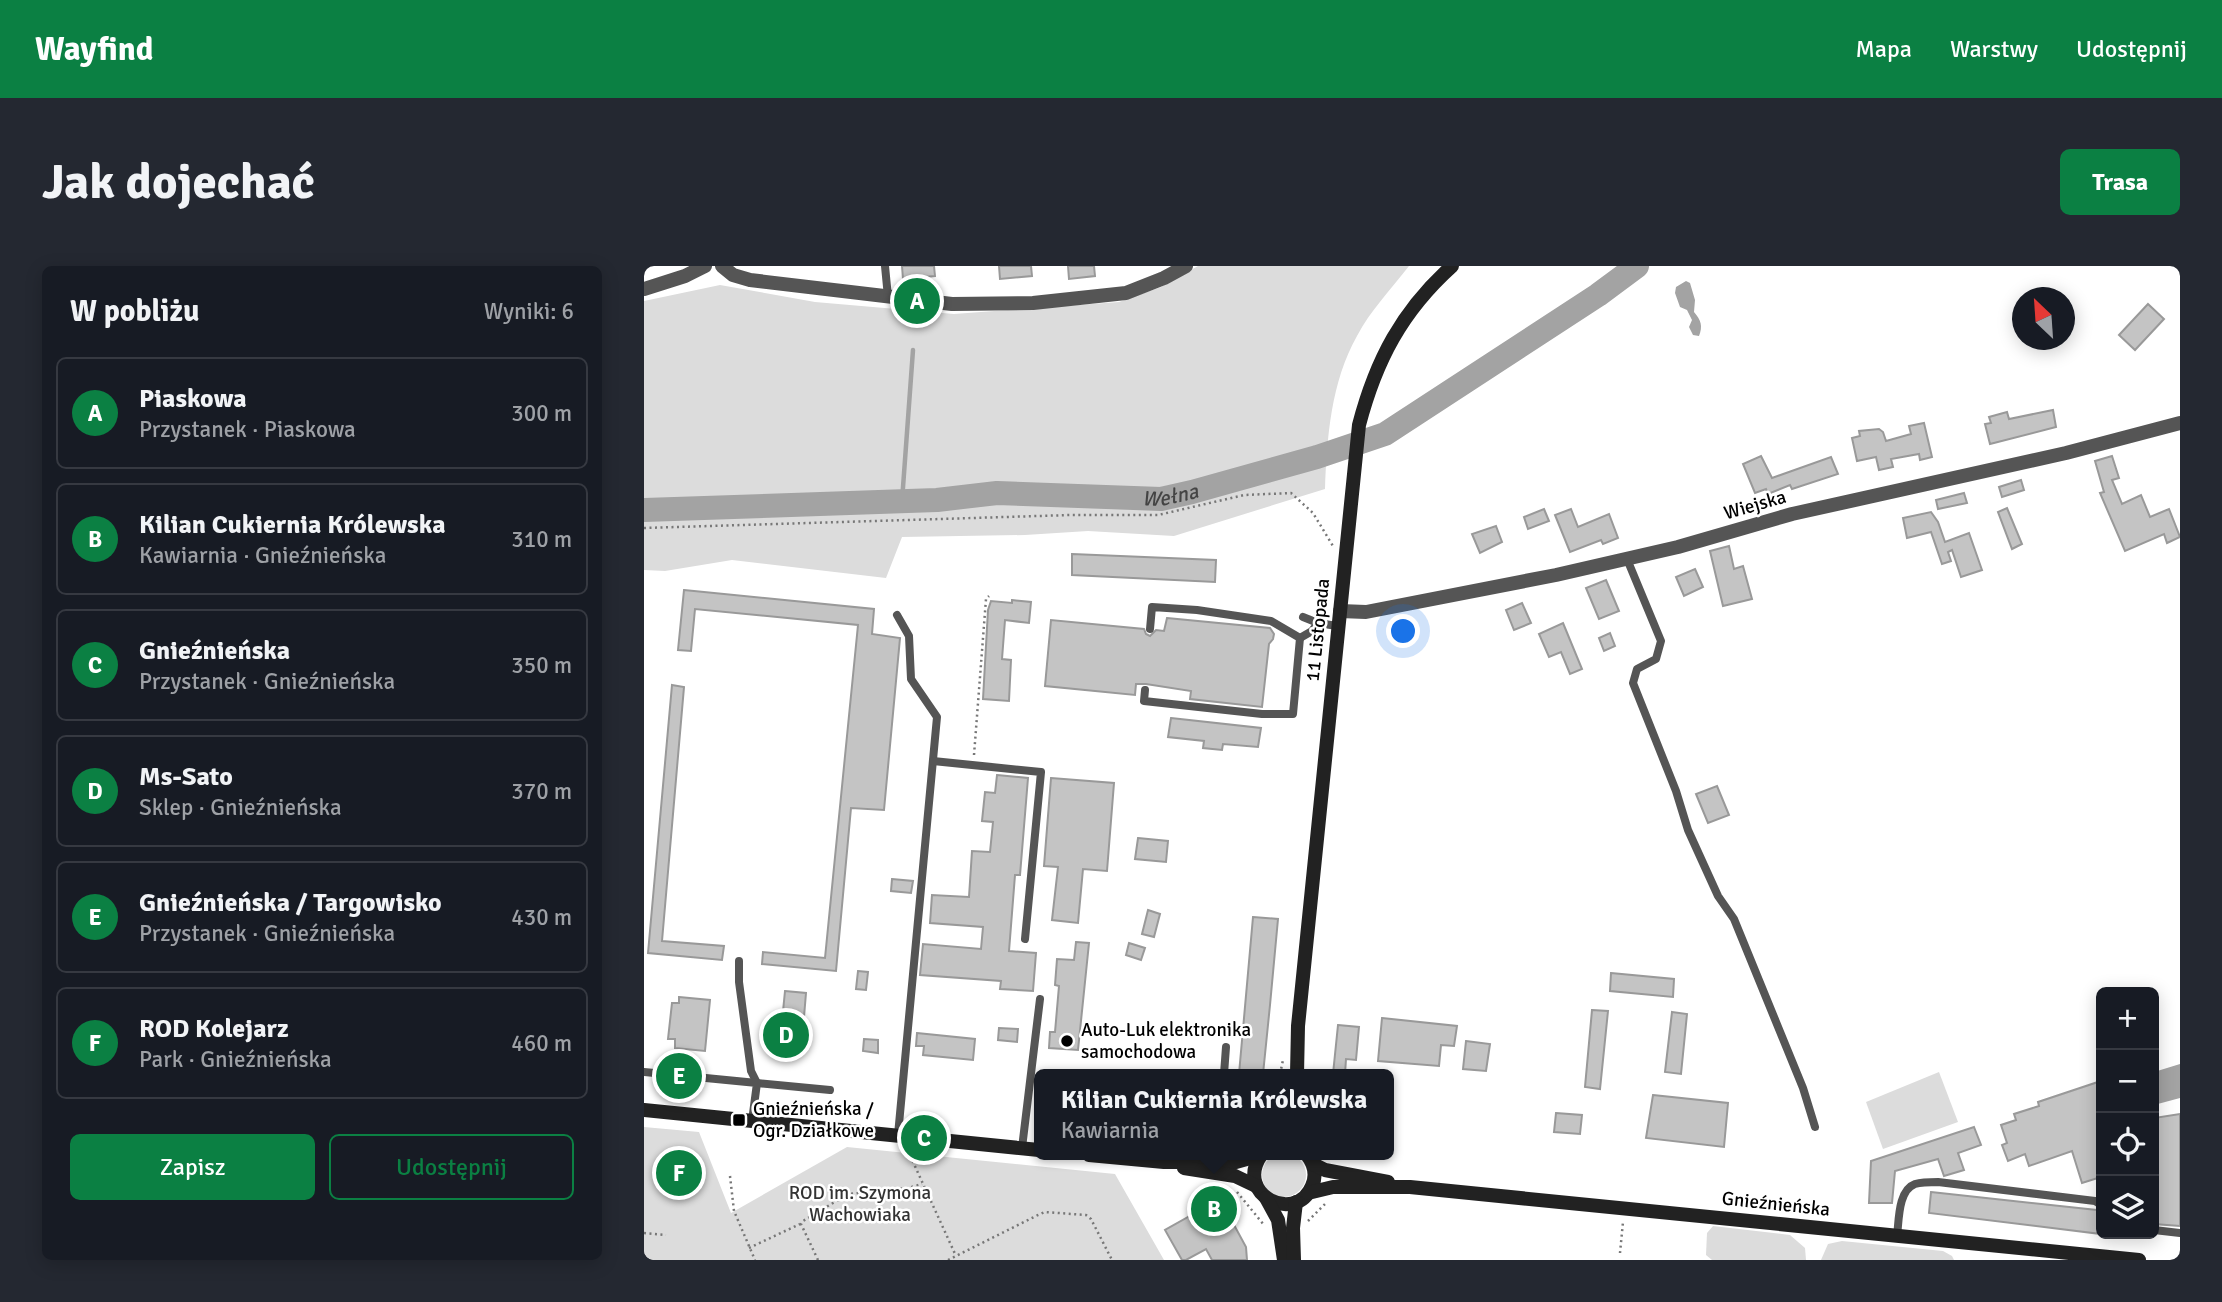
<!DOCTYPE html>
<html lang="pl">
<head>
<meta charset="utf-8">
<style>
  :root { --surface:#171b24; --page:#242831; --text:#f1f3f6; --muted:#9ea1a6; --line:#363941; --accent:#0b8043 }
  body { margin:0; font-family:Signika,sans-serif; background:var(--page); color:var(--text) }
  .controls { position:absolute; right:21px; bottom:21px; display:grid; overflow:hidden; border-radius:10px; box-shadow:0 4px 18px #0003 }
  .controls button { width:63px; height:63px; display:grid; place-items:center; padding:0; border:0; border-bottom:2px solid var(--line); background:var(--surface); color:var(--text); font:35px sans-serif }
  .compass { position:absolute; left:1368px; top:21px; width:63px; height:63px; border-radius:50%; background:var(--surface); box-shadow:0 4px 18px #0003; rotate:335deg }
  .you { position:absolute; left:760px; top:366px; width:24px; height:24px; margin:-18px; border:5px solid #fff; border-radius:50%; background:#1a73e8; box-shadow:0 0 0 10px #1a73e833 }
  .badge { display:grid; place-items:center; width:46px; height:46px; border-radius:50%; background:var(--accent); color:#fff; font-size:23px; font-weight:700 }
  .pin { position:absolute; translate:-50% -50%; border:4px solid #fff; box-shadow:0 2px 7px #0006 }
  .popup { position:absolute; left:390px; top:803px; width:360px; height:91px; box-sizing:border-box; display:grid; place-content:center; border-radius:10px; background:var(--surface); filter:drop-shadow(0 2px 5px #0005); font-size:23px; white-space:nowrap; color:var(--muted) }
  .popup b { font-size:26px; color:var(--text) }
  .popup::after { content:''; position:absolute; left:50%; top:100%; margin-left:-14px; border:14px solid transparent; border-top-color:var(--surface) }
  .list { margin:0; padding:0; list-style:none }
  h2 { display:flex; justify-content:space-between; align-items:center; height:91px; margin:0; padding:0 28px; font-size:30px }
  h2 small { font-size:23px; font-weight:400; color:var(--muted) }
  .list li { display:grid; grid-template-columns:46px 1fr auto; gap:21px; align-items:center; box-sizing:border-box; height:112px; margin:0 14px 14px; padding:0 14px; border:2px solid var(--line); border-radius:10px }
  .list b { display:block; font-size:26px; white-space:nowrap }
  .list p { margin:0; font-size:23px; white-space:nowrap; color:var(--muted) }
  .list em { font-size:23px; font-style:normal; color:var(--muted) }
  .actions { display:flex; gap:14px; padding:21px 28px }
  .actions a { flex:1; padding:16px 0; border:2px solid var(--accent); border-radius:10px; text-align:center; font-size:24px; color:var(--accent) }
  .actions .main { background:var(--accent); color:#fff }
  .icon { flex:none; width:38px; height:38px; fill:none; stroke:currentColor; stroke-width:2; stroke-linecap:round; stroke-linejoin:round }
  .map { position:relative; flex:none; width:1536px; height:994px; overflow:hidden; border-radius:10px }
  header { display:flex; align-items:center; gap:42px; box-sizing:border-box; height:98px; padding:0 35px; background:var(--accent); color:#fff }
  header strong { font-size:33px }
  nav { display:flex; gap:38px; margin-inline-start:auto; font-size:24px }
  .intro { display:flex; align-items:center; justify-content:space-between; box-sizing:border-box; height:168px; padding:0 42px }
  h1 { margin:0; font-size:49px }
  .button { padding:18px 32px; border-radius:10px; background:var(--accent); color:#fff; font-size:24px; font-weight:700 }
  main { display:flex; gap:42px; padding:0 42px }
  aside { flex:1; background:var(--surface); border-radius:10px; box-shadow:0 4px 18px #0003 }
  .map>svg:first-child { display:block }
  .green { fill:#dcdcdc }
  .water { fill:#a3a3a3 }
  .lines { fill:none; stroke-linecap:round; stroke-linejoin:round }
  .stream { stroke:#a3a3a3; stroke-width:4.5 }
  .river { stroke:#a3a3a3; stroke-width:24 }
  .building { fill:#c4c4c4; stroke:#999; stroke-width:2 }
  .path { stroke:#777; stroke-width:2.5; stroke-dasharray:2 3.5; stroke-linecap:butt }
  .lane { stroke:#555; stroke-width:8 }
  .street { stroke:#555; stroke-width:14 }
  .secondary { stroke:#222; stroke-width:14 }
  .poi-dot { fill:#000; stroke:#fff; stroke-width:2.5 }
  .labels { text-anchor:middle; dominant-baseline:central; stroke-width:5; stroke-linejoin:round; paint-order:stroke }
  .street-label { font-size:19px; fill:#000; stroke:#fff }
  .poi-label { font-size:19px; fill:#000; stroke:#fff; text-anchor:start }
  .park-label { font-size:19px; fill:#333; stroke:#fff }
  .water-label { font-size:21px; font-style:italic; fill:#444; stroke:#fff }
</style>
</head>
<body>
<header>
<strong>Wayfind</strong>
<nav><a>Mapa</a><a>Warstwy</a><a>Udostępnij</a></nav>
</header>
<div class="intro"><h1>Jak dojechać</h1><a class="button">Trasa</a></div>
<main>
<aside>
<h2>W pobliżu<small>Wyniki: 6</small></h2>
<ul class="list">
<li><span class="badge">A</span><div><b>Piaskowa</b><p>Przystanek · Piaskowa</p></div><em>300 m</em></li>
<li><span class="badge">B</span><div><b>Kilian Cukiernia Królewska</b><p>Kawiarnia · Gnieźnieńska</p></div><em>310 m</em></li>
<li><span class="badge">C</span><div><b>Gnieźnieńska</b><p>Przystanek · Gnieźnieńska</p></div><em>350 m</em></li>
<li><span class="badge">D</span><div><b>Ms-Sato</b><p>Sklep · Gnieźnieńska</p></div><em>370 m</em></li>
<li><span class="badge">E</span><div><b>Gnieźnieńska / Targowisko</b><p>Przystanek · Gnieźnieńska</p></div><em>430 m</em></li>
<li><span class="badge">F</span><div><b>ROD Kolejarz</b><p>Park · Gnieźnieńska</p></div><em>460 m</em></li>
</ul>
<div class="actions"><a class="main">Zapisz</a><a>Udostępnij</a></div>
</aside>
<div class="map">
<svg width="1536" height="994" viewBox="0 0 1536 994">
  <rect width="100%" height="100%" fill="#fff"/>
  <g class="green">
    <path d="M554,0H765C748,22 726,45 713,70C687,116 683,171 681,223L530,270L444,265L381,269L258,271L242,312L88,294L21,305L0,304V35L76,19L171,36L310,48L475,36L517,21Z"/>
    <path d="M1295,806L1314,856L1239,883L1222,836Z"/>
    <path d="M0,861L55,866L87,947L203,881L471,908L520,994H0Z"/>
    <circle cx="640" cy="909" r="22"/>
    <path d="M1069,960L1146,969L1161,982L1162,994H1068L1062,989L1063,967Z"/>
    <path d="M1198,975L1299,985L1308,990L1310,994H1177L1184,978Z"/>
  </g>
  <g class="water">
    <path d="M1042,15L1046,17L1051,34L1050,46C1057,54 1059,60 1055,70L1049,69L1045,61L1048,54L1043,44L1036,41L1031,27L1032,21Z"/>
    <path d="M1536,798V832L1510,839V806Z"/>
  </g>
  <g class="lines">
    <path class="stream" d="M258,235L269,84"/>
    <path class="river" id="s1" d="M0,244L293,234L353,227L517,233L548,226L673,191L741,168L954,29L993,0"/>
  </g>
  <g class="building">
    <path d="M258,0H290L291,10L259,13Z"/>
    <path d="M355,0H387L388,10L356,13Z"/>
    <path d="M424,0H450L451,10L425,13Z"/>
    <path d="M1504,38L1520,53L1491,84L1475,69Z"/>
    <path d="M1409,144L1412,161L1346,178L1341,158L1347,157L1345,151L1363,146L1365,153Z"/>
    <path d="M1280,157L1288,191L1276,194L1275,188L1247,193L1249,201L1235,204L1232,191L1213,195L1208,172L1216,170L1215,165L1235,163L1239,166L1242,175L1267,168L1265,160Z"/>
    <path d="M1117,190L1128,212L1187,191L1194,208L1148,223L1146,219L1124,228L1122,223L1111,227L1099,198Z"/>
    <path d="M1468,190L1475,212L1468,214L1478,238L1497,229L1506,251L1525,243L1536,271L1523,277L1520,268L1481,285L1456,227L1460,226L1451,195Z"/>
    <path d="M1377,214L1380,224L1358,231L1355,221Z"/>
    <path d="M1320,227L1323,237L1294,243L1292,234Z"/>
    <path d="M1363,242L1378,278L1368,283L1354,246Z"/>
    <path d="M900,243L905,255L884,263L880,251Z"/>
    <path d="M927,243L934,261L965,248L974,272L959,278L957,274L926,286L911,249Z"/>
    <path d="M1287,246L1294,256L1301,276L1325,267L1338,304L1317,311L1308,284L1304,286L1307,295L1298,298L1287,266L1263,272L1259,252Z"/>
    <path d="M852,260L858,276L836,287L828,268Z"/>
    <path d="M1085,280L1090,303L1099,300L1108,333L1079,340L1066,285Z"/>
    <path d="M428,288L572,294L571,316L428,309Z"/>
    <path d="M1051,303L1059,321L1040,330L1032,311Z"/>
    <path d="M962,314L975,345L955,353L942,322Z"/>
    <path d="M40,324L230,343L228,368L256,372L240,544L207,542L192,705L118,698L119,686L181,692L214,359L51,343L47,385L34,384Z"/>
    <path d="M368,334L387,336L385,357L361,354L358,393L367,394L365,435L339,433L344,344L347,335L368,337Z"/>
    <path d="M878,337L887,357L870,364L862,344Z"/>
    <path d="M523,352L626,362L630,368L629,373L625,378L618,441L546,433L547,425L502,418H492L491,429L401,420L407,354L500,363L502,368L506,370L512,364L520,365Z"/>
    <path d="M919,357L938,403L926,408L917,386L905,391L895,368Z"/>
    <path d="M966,367L971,380L960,385L955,372Z"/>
    <path d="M28,419L40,421L18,675L80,680L78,694L4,687Z"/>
    <path d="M527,452L617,462L614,481L579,478L578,484L559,482L560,475L524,471Z"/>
    <path d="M353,509L384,512L376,609H371L365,685L392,687L389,725L356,723L357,715L276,709L279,678L337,683L339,661L286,657L288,629L325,631L328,585L346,586L349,556L338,555L341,526L351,527Z"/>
    <path d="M407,512L470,517L463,605L439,603L434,657L408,654L414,601L400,600Z"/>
    <path d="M1073,520L1085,549L1064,557L1052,528Z"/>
    <path d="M494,572L524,575L522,596L491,593Z"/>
    <path d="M248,613L269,615L267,627L247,625Z"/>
    <path d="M504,644L516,648L510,671L498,668Z"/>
    <path d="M609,651L634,653L626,739L619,808H595Z"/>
    <path d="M432,676L445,677L434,784L405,782L406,766H411L415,720L411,719L413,693L430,694Z"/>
    <path d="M485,677L501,682L497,694L482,689Z"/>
    <path d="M214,705L224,706L222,724L212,723Z"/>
    <path d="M967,707L1030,713L1029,731L966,725Z"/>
    <path d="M141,725L162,727L159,763L164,764L163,778L136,776Z"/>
    <path d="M35,731L66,734L61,785L31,782V773H24L28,737H35Z"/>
    <path d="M948,744L964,745L956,823L941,821Z"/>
    <path d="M1028,746L1043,748L1037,808L1021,806Z"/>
    <path d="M738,752L813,760L810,780L797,779L795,800L734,795Z"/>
    <path d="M694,759L715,761L712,794L702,793L701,808H689Z"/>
    <path d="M355,762L374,763L373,776L354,774Z"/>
    <path d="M273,767L331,773L329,794L279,789L280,780H272Z"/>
    <path d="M220,773L234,774V787L219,785Z"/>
    <path d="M822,775L846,778L842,805L819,803Z"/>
    <path d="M1457,815V911L1438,917L1428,885L1385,900L1381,888L1364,895L1358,879L1363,877L1357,859L1372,854L1370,848L1395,840L1394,836Z"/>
    <path d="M1009,829L1084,837L1080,881L1002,872Z"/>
    <path d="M912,847L938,849L936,868L910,866Z"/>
    <path d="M1536,848V960L1510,958V852Z"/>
    <path d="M1330,861L1337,879L1314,887L1320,904L1300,910L1294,893L1251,905L1248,937H1225L1227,895Z"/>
    <path d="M1287,926L1453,944L1457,946V968L1285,947Z"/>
    <path d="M576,933L602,981L603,994H568L562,983L542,994H538L521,964Z"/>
  </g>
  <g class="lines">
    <g class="path">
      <path d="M0,262L427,249H514L600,229L647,227L669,247L689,280"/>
      <path d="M330,489L342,333L345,330"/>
      <path d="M636,808L639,794"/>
      <path d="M264,885L312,990"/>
      <path d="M86,910L90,945L111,994"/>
      <path d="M593,926L620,959"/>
      <path d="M664,955L681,938"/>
      <path d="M0,967L22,969"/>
      <path d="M105,982L156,958"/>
      <path d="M976,987L979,956"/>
      <path d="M174,994L157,958L159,955L204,928L264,922L278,918"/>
      <path d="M304,994L394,949L401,946L442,949L447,953L468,994"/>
    </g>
    <g class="lane">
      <path d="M241,0L244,31"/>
      <path d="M983,293L1017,375L1012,393L993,403L989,417L1032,525L1044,564L1074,630L1090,653L1159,822L1171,861"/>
      <path d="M253,349L265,370L267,413L293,451L254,869"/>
      <path d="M659,351L674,357"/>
      <path d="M656,372L668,365L674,357L693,360"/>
      <path d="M501,424L500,435L618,448H649L656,372L627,355L553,344L508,341L506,363"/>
      <path d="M289,495L397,506L381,673"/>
      <path d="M95,695V716L107,805L113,817L186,824"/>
      <path d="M0,806L113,817L108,855"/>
      <path d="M580,808L582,781"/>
      <path d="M378,882L396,733"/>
      <path d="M1510,964L1536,967"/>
      <path d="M1253,970C1255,955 1254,924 1271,918C1278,916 1287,916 1294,916L1451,935L1457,939"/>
    </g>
    <g class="street">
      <path d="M78,0L89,9L106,14L308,38L389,37L482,27L520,12L542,0"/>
      <path d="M0,23L41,10L61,0"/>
      <path d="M696,345L722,346L912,309L1034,281L1148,248L1422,187L1536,157"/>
    </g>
    <g class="secondary">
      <path d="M653,808L654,760L715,159C732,94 758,45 808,0"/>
      <path d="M0,844L395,884"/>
      <path d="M445,889L520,896H592L617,889"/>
      <path d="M617,889C590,929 652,959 668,920C673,909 670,898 663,889"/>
      <path d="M669,898L681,904L744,916"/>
      <path d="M540,902L591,910L612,920"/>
      <path d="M664,927L689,921H766L1495,994"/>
      <path d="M622,932L634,954L640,994"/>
      <path d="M650,994L649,962L652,936"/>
    </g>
  </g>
  <g class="poi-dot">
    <circle cx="423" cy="775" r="7"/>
    <rect x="88" y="847" width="14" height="14" rx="3.5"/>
  </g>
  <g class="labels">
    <g class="street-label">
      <text transform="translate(1111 239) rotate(-16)">Wiejska</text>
      <text transform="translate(674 364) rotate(-84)">11 Listopada</text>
      <text transform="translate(1132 938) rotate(6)">Gnieźnieńska</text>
    </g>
    <g class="poi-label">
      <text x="437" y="764">Auto-Luk elektronika<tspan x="437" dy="22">samochodowa</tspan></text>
      <text x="109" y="843">Gnieźnieńska /<tspan x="109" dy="22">Ogr. Działkowe</tspan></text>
    </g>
    <g class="park-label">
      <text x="216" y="927">ROD im. Szymona<tspan x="216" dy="22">Wachowiaka</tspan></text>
    </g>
    <g class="water-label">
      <text stroke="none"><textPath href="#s1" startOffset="527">Wełna</textPath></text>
    </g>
  </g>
</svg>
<div class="controls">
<button>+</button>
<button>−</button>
<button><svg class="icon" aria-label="locate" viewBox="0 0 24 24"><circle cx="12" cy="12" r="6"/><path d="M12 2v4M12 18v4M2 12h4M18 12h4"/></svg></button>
<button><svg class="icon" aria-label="layers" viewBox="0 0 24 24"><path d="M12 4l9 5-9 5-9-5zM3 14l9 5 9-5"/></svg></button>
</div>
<svg class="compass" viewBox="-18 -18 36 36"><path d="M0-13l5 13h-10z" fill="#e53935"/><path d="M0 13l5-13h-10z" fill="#9ea1a6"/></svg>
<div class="you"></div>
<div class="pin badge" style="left:273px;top:35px">A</div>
<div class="pin badge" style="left:570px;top:943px">B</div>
<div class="popup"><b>Kilian Cukiernia Królewska</b>Kawiarnia</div>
<div class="pin badge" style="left:280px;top:872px">C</div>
<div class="pin badge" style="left:142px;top:769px">D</div>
<div class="pin badge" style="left:35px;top:810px">E</div>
<div class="pin badge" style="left:35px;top:907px">F</div>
</div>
</main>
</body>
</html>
